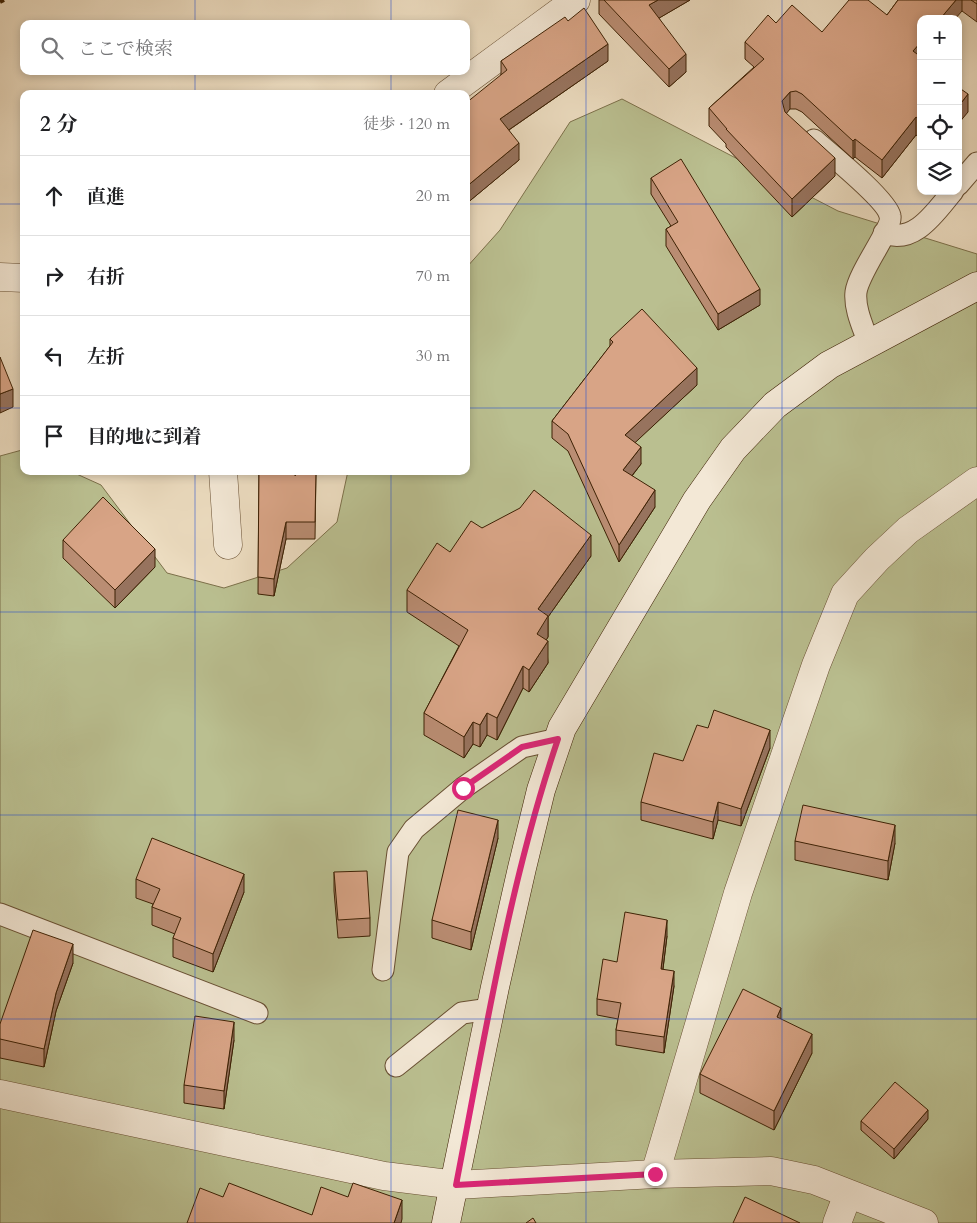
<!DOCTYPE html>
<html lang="ja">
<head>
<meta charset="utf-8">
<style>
  :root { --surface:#fff; --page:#f6f6f6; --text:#202124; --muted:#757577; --line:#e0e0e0 }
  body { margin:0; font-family:Cardo,"Noto Serif JP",serif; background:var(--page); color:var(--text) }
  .controls { position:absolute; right:15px; top:15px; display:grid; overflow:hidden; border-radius:10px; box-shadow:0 2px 8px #0003 }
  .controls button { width:45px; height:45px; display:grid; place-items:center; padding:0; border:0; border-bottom:1px solid var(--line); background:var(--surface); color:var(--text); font:25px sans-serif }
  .stop { position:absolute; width:15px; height:15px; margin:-11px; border:4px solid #db2777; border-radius:50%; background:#fff }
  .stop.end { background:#db2777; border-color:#fff; box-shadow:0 1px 5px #0008 }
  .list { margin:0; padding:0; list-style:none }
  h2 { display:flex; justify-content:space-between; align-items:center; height:65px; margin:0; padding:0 20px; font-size:21px }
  h2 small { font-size:16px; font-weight:400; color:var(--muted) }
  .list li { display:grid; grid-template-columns:32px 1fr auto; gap:15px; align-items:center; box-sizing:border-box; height:80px; padding:0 20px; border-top:1px solid var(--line) }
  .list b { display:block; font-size:19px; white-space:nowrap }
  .list em { font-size:16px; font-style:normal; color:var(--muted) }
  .icon { flex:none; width:28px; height:28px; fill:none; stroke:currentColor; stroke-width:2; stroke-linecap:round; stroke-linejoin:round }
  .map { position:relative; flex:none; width:977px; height:1223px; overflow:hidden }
  .search { position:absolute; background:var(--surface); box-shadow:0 2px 8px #0003; left:20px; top:20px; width:450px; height:55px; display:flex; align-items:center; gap:12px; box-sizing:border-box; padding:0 18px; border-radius:10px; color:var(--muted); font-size:19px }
  .panel { position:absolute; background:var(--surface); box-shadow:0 2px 8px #0003; left:20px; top:90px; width:450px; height:385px; border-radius:10px }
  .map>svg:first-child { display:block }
  .green { fill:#babf90; stroke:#7c704a }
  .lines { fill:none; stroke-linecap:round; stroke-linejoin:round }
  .lane-casing { stroke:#695033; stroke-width:23 }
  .street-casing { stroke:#695033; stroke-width:29 }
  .secondary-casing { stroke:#3d2104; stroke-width:29 }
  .lane { stroke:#f3e8d6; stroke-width:21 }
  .street { stroke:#f3e8d6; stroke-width:28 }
  .secondary { stroke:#f3e8d6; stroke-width:28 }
  .rail { stroke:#3d2104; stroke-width:4; stroke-dasharray:9 9; stroke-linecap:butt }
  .wall { fill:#ba8d73; stroke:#3d2104 }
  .shaded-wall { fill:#97735e; stroke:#3d2104 }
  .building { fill:#d8a486; stroke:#3d2104 }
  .route { stroke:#db2777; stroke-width:6 }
  .grid { fill:none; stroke:#1d4ed8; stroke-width:1; stroke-opacity:0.55 }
</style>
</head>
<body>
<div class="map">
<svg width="977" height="1223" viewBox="0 0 977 1223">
  <rect width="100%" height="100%" fill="#ecdcc0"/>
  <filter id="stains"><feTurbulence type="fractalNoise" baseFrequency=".004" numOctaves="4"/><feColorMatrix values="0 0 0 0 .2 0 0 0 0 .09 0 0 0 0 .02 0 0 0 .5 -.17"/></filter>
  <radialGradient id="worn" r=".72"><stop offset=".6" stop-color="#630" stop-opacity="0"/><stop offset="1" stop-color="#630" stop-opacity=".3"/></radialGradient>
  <path class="green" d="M622,99L838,211L977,254V1223H0V456L22,450L24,451V471H70L101,485L167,573L224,588L287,568L337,522L348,471H466V268L500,230L570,122Z"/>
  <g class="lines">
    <defs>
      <g id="lane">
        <path d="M814,140C829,153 887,200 890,216C893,228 859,271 856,292C854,309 864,329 869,344"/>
        <path d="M958,185L977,163"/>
        <path d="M884,233C915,245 936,211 953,191"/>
        <path d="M0,914L257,1013"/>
        <path d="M383,970L398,852L414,829L463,788L522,747L558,739"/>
        <path d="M396,1066L462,1013L490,1009"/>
      </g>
      <g id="street">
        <path d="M448,94L576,0"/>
        <path d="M0,277L24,278"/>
        <path d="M223,471L228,545"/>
        <path d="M0,1094L384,1176L456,1185L655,1174L771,1171L814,1180L924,1223"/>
        <path d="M655,1174L738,893L816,665L845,594L877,559L908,530L977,481"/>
        <path d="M837,1223L848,1194"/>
      </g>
      <path id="secondary" d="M446,1223L495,987L522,868L541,790L562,728L697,500L733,449L775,405L829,365L977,286"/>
    </defs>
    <use href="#lane" class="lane-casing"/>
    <use href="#street" class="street-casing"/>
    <use href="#secondary" class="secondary-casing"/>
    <use href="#lane" class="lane"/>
    <use href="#street" class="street"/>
    <use href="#secondary" class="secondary"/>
    <path class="rail" d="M0,2L4,0"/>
  </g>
  <g class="wall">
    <path d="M599,0H690L659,18L686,72L669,87L599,14Z"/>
    <path d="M898,0H977V22L962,11L921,19V139L916,135L882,178L855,157L853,159L802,112L796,109H790L786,113L835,176L792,217L726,147V144L709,126V108L754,67L745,59V42L776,23L822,32L887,15Z"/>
    <path d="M568,21L608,61L509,130L519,160L466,204L501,74V61Z"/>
    <path d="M651,178L760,305L718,330L666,246V229L671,226L651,194Z"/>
    <path d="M610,339L697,385L635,442L641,464L632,476L655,507L619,562L568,451L552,438V421L610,346Z"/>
    <path d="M259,471H316L315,539H286L274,596L258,594Z"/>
    <path d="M482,528L591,556L548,617V637L546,640L548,663L529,692L523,688L497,740L487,735L480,747L473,744L464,758L424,735V713L459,646L407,612V590L450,552Z"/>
    <path d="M63,540L155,567L115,608L63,558Z"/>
    <path d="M770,748L741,826L718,820L713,839L641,820V802L683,761Z"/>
    <path d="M498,838L471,950L432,938V920Z"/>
    <path d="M795,841L895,843L888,880L795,860Z"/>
    <path d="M334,872L370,918V936L338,938L334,891Z"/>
    <path d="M136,879L244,892L213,972L173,957V938L175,934L152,925V907L153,904L136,898Z"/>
    <path d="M667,936L663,969L674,986L664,1053L616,1045V1030L618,1019L597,1015V999L617,962Z"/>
    <path d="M73,963L56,1011L44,1067L0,1058V1024Z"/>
    <path d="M781,1019L812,1053L774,1130L700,1093V1074Z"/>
    <path d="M234,1040L224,1109L184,1103V1085Z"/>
    <path d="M928,1119L894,1159L861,1130V1121Z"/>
  </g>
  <g class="shaded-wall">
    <path d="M658,0H690L649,24V5Z"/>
    <path d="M956,0H962V11L955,19H940Z"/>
    <path d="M921,42V60L913,51Z"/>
    <path d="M608,44V61L500,136V119Z"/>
    <path d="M686,54V72L669,87V69Z"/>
    <path d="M790,92V109L782,119V101Z"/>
    <path d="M968,94V112L958,124V107Z"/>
    <path d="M916,117V135L882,178V160Z"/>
    <path d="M855,139V157L853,159V141Z"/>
    <path d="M519,143V160L466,204V187Z"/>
    <path d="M835,158V176L792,217V199Z"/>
    <path d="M760,289V305L718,330V314Z"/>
    <path d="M697,368V385L625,452V435Z"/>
    <path d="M13,389V407L0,413V394Z"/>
    <path d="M641,447V464L623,487V470Z"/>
    <path d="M655,490V507L619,562V545Z"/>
    <path d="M286,522V539L274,596V579Z"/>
    <path d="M591,535V556L548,617V637L537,655L538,609Z"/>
    <path d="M155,549V567L115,608V590Z"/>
    <path d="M548,641V663L529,692V670Z"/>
    <path d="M523,666V688L497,740V718Z"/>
    <path d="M487,713V735L480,747V725Z"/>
    <path d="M473,722V744L464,758V737Z"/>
    <path d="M770,730V748L741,826V809Z"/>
    <path d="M718,802V820L713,839V822Z"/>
    <path d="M498,820V838L471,950V932Z"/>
    <path d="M895,825V843L888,880V861Z"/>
    <path d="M244,874V892L213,972V954Z"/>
    <path d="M667,920V936L661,984V969Z"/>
    <path d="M73,944V963L56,1011L44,1067V1049L56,993Z"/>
    <path d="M674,971V986L664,1053V1037Z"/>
    <path d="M781,1008V1027L777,1017Z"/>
    <path d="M234,1022V1040L224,1109V1091Z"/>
    <path d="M812,1034V1053L774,1130V1111Z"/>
    <path d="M928,1110V1119L894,1159V1149Z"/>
    <path d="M402,1200V1219L401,1223H394Z"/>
  </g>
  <g class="building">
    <path d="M604,0H658L649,5L686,54L669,69Z"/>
    <path d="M849,0H868L887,15L898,0H956L940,19H921V42L913,51L921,57V121L916,117L882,160L855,139L853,141L802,94L796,91L790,92L782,101L785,112L835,158L792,199L726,129H727L709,108L764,59L745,42L768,15L776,23L792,5L822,32Z"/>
    <path d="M971,0H977V4Z"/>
    <path d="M584,8L608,44L500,119L519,143L466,187V103L507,70L501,61L565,17L568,21Z"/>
    <path d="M958,87L968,94L958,107Z"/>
    <path d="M681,159L760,289L718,314L666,229L678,222L651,178Z"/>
    <path d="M642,309L697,368L625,435L641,447L623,470L655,490L619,545L568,434L552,421L613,342L610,339Z"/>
    <path d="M0,357L13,389L0,394Z"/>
    <path d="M259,471H296L295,476L298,471H316L315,522H286L274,579L258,577Z"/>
    <path d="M534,490L591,535L538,609L548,616L537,634L548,641L529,670L523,666L497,718L487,713L480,725L473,722L464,737L424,713L468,630L407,590L437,543L450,552L471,521L482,528L520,508Z"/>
    <path d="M103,497L155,549L115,590L63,540Z"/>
    <path d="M714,710L770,730L741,809L718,802L713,822L641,802L654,753L683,761L697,725L708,728Z"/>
    <path d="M803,805L895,825L888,861L795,841Z"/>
    <path d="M458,810L498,820L471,932L432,920Z"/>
    <path d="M152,838L244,874L213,954L173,938L181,918L152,907L160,889L136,879Z"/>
    <path d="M367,871L370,918L338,920L334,872Z"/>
    <path d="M625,912L667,920L661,969L674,971L664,1037L616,1030L621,1003L597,999L603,959L617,962Z"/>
    <path d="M33,930L73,944L56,993L44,1049L0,1039V1024Z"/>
    <path d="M743,989L781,1008L777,1017L812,1034L774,1111L700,1074Z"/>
    <path d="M195,1016L234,1022L224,1091L184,1085Z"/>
    <path d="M895,1082L928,1110L894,1149L861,1121Z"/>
    <path d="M229,1183L312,1215L321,1187L348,1197L353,1183L402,1200L394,1223H187L200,1188L223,1197Z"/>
    <path d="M745,1197L800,1223H733Z"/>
    <path d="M533,1218L536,1223H526Z"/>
  </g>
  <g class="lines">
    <path class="route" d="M463,788L522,747L558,739C509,883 485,1036 456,1185L655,1174"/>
  </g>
  <path class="grid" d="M195,0V24M391,0V24M586,0V1223M782,0V1223M195,71V94M391,71V94M0,204H24M466,204H977M0,408H24M466,408H977M195,471V1223M391,471V1223M0,612H977M0,815H977M0,1019H977"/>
  <rect width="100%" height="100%" filter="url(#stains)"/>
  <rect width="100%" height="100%" fill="url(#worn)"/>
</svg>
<div class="controls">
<button>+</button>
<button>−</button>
<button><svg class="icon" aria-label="locate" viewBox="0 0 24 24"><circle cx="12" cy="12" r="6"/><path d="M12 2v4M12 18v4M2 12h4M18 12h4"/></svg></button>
<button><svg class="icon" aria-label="layers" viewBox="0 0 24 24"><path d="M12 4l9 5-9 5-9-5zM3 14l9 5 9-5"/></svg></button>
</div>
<div class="stop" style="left:463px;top:788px"></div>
<div class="stop end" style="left:655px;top:1174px"></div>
<div class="search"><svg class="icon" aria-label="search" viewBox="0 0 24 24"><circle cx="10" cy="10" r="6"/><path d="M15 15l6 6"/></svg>ここで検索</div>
<section class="panel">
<h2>2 分<small>徒歩 · 120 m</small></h2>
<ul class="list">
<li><svg class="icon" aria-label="ahead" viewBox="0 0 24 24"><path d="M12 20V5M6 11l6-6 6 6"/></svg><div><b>直進</b></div><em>20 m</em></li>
<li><svg class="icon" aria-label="right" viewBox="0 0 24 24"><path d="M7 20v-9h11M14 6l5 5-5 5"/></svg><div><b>右折</b></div><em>70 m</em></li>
<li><svg class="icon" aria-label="left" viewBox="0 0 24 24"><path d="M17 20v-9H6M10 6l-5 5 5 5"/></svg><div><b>左折</b></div><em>30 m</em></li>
<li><svg class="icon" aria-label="arrive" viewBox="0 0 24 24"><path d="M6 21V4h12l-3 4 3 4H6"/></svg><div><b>目的地に到着</b></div></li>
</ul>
</section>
</div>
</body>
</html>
